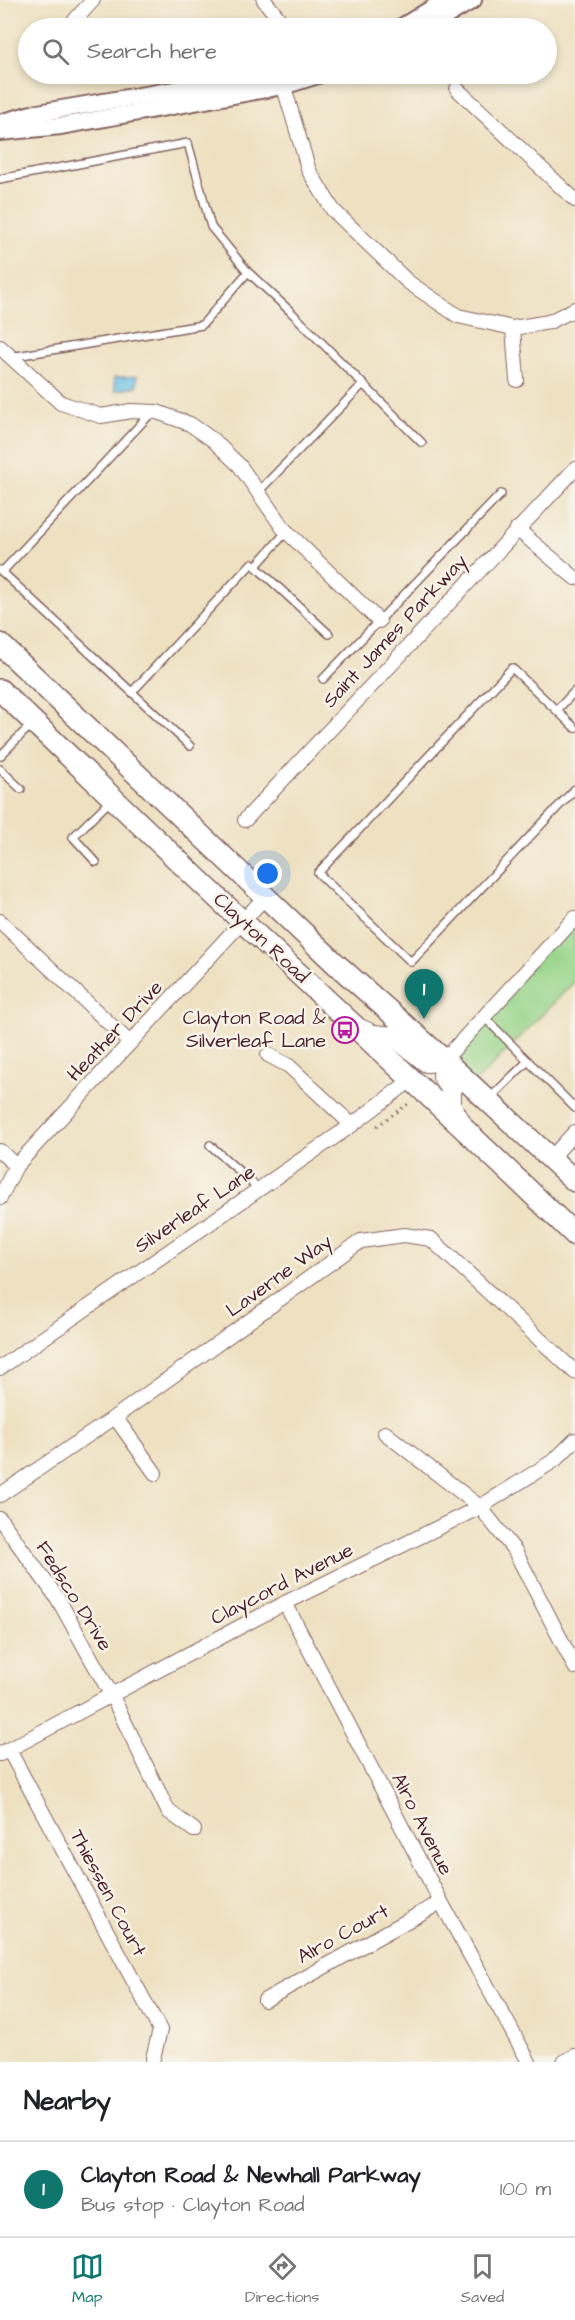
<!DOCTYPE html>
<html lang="en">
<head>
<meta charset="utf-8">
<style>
  :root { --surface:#fff; --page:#f2f2f2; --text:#202124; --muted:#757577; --line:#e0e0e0; --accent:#0f766e }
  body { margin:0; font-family:"Architects Daughter",sans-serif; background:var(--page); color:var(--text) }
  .you { position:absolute; left:268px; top:874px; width:21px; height:21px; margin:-15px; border:4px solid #fff; border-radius:50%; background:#1a73e8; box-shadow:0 0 0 9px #1a73e833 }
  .badge { display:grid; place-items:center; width:39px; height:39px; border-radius:50%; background:var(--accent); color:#fff; font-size:20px; font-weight:700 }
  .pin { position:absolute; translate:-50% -50px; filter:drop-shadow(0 2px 3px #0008) }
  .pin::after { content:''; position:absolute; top:32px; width:21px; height:18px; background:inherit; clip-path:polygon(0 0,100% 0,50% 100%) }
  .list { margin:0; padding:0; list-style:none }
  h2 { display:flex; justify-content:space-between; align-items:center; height:78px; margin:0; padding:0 24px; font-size:26px }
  h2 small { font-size:20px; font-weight:400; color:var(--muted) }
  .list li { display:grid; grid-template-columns:39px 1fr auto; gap:18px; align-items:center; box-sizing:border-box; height:96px; padding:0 24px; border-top:2px solid var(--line) }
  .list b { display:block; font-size:22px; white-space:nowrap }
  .list p { margin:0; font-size:20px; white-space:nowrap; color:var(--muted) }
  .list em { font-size:20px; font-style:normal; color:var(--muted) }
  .icon { flex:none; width:33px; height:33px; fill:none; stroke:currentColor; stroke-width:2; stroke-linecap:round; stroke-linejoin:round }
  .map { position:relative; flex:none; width:575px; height:2062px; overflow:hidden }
  .search { position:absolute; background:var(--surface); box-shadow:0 3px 9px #0003; left:18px; right:18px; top:18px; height:66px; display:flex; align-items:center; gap:15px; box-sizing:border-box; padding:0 21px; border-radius:33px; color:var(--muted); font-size:22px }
  .sheet { height:174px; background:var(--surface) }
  nav { display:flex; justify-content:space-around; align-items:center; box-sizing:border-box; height:84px; border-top:2px solid var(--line); background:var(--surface); font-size:16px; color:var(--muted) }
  nav a { display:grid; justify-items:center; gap:3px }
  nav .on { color:var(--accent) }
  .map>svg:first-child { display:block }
  .green { fill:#97d58a; stroke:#707a5a; stroke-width:1.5 }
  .water { fill:#6bc2e8; stroke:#5a708a; stroke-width:1.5 }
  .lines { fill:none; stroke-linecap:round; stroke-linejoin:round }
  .service-casing { stroke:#836360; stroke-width:10 }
  .minor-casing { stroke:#836360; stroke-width:16 }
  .tertiary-casing { stroke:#836360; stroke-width:20 }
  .secondary-casing { stroke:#836360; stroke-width:22 }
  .primary-casing { stroke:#836360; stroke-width:24 }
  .path { stroke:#836360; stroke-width:3; stroke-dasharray:1.5 4.5; stroke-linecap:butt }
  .service { stroke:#fff; stroke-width:7 }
  .minor { stroke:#fff; stroke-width:14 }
  .tertiary { stroke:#fff; stroke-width:16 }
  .secondary { stroke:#fff; stroke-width:20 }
  .primary { stroke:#fff; stroke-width:21 }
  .labels { text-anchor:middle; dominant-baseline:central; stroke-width:5; stroke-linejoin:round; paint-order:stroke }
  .street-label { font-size:20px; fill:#4a1f2b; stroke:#f7f3e8 }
  .poi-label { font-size:20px; fill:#4a1f2b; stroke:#f7f3e8; text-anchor:end }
</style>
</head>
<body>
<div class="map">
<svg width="575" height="2062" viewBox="0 0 575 2062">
  <rect width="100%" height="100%" fill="#f7f3e8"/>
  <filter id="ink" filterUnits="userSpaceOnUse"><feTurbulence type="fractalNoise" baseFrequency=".0167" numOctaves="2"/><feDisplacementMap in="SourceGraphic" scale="12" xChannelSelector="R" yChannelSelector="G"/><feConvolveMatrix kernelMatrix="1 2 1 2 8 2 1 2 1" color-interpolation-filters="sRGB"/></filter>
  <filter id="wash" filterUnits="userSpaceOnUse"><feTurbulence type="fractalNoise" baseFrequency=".008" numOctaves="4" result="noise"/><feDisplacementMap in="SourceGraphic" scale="24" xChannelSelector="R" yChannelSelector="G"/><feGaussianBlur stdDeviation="1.35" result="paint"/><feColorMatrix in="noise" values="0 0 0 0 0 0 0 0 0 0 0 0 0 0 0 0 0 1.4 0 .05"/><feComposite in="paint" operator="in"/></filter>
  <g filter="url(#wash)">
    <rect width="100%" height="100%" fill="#eee1c1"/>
    <path class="green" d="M575,919V981L472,1086L444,1060Z"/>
    <path class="water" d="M137,376V386L115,391L114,378Z"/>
  </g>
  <g filter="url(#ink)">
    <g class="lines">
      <defs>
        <g id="service">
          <path d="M0,179L188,143L211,227L248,272L290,311L422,443"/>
          <path d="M10,357L202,325L248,272"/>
          <path d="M258,492L363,384"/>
          <path d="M256,566L287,531"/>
          <path d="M0,570L190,746"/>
          <path d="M2,572L152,412"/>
          <path d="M323,679L501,494"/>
          <path d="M132,692L252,563L329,634"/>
          <path d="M557,710L575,691"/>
          <path d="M575,728L512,668L318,873L411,962L575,789"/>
          <path d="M0,756L32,724"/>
          <path d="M0,769L21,789"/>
          <path d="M96,862L73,837L112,799"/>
          <path d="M484,1017L575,1108"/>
          <path d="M489,1099L528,1061"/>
          <path d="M210,1145L259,1189"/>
        </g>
        <g id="minor">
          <path d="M264,0L279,19V28"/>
          <path d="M68,28L93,0"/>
          <path d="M280,74L309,171L333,210L408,282L458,316L513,328L549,322L575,309"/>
          <path d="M457,89L575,200"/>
          <path d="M513,328L517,380"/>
          <path d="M0,347L61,403L101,416L131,411L157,412L190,424L213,440L240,466L283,528L379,621"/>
          <path d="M517,529L575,578"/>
          <path d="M245,820L575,469"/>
          <path d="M0,921L130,1043"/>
          <path d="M268,1055L289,1066L352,1125"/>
          <path d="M444,1060L575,918"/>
          <path d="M0,1151L16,1166"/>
          <path d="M551,1158L575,1132"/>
          <path d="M0,1198L16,1166L266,896"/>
          <path d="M0,1368L352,1125L411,1080"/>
          <path d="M115,1417L155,1473"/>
          <path d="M385,1433L480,1507L515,1551L575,1667"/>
          <path d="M0,1495L115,1417L361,1241L404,1235L431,1239L575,1372"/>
          <path d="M0,1519L58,1599L112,1696L168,1811L194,1830"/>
          <path d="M285,1603L441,1902L529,2062"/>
          <path d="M9,1750L160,2030L153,2058"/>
          <path d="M0,1754L285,1603L480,1507L555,1460L575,1440"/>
          <path d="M265,2000L441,1902"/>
          <path d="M564,2062L575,2056"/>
        </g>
        <g id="tertiary">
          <path d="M400,28L446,0"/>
          <path d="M426,28L473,0"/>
          <path d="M0,123L32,114L270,74"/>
          <path d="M0,132L61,126L283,86L321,74"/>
        </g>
        <path id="secondary" d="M357,1028L373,1035L395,1037L427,1062L444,1060L443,1077L451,1088V1106L463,1126"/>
        <g id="primary">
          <path d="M0,644L336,964L444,1060L575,1181"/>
          <path d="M0,690C81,767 161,845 242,921C354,1026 466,1129 575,1235"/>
        </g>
      </defs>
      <use href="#service" class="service-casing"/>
      <use href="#minor" class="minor-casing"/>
      <use href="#tertiary" class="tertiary-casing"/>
      <use href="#secondary" class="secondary-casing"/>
      <use href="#primary" class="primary-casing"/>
      <path class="path" d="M377,1126L411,1102"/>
      <use href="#service" class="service"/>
      <use href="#minor" class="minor"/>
      <use href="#tertiary" class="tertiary"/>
      <use href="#secondary" class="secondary"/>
      <use href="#primary" class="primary"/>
    </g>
  </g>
  <defs>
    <symbol id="bus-ring" viewBox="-11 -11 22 22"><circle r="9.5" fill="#f7f3e8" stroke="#b5179e" stroke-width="1.5"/><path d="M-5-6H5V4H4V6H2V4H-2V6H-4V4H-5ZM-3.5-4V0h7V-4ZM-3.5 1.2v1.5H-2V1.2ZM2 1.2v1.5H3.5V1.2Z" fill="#b5179e"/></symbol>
  </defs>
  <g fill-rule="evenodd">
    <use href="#bus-ring" x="330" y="1015" width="30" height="30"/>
  </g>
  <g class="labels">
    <g class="street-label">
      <text transform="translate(395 631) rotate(-47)">Saint James Parkway</text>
      <text transform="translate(261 938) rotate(43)">Clayton Road</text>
      <text transform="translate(115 1031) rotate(-47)">Heather Drive</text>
      <text transform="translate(195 1209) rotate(-34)">Silverleaf Lane</text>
      <text transform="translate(279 1276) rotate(-36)">Laverne Way</text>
      <text transform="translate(282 1584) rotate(-27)">Claycord Avenue</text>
      <text transform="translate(74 1596) rotate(58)">Fedsco Drive</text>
      <text transform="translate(422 1824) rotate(63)">Alro Avenue</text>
      <text transform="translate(108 1893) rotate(62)">Thiessen Court</text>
      <text transform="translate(343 1934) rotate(-29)">Alro Court</text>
    </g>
    <g class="poi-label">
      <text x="326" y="1018">Clayton Road &amp;<tspan x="326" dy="23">Silverleaf Lane</tspan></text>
    </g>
  </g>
</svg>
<div class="you"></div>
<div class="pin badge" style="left:424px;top:1019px">1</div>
<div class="search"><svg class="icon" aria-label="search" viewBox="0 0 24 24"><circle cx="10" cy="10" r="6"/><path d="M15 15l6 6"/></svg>Search here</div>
</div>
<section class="sheet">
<h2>Nearby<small></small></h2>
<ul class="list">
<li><span class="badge">1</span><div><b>Clayton Road &amp; Newhall Parkway</b><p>Bus stop · Clayton Road</p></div><em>100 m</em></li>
</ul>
</section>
<nav>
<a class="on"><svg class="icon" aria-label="map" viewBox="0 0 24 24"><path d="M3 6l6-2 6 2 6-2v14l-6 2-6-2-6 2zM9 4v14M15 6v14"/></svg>Map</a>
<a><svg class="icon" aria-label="directions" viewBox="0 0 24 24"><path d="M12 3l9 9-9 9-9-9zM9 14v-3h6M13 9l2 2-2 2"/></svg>Directions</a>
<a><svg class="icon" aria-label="saved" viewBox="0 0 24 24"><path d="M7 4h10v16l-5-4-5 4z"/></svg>Saved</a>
</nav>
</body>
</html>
